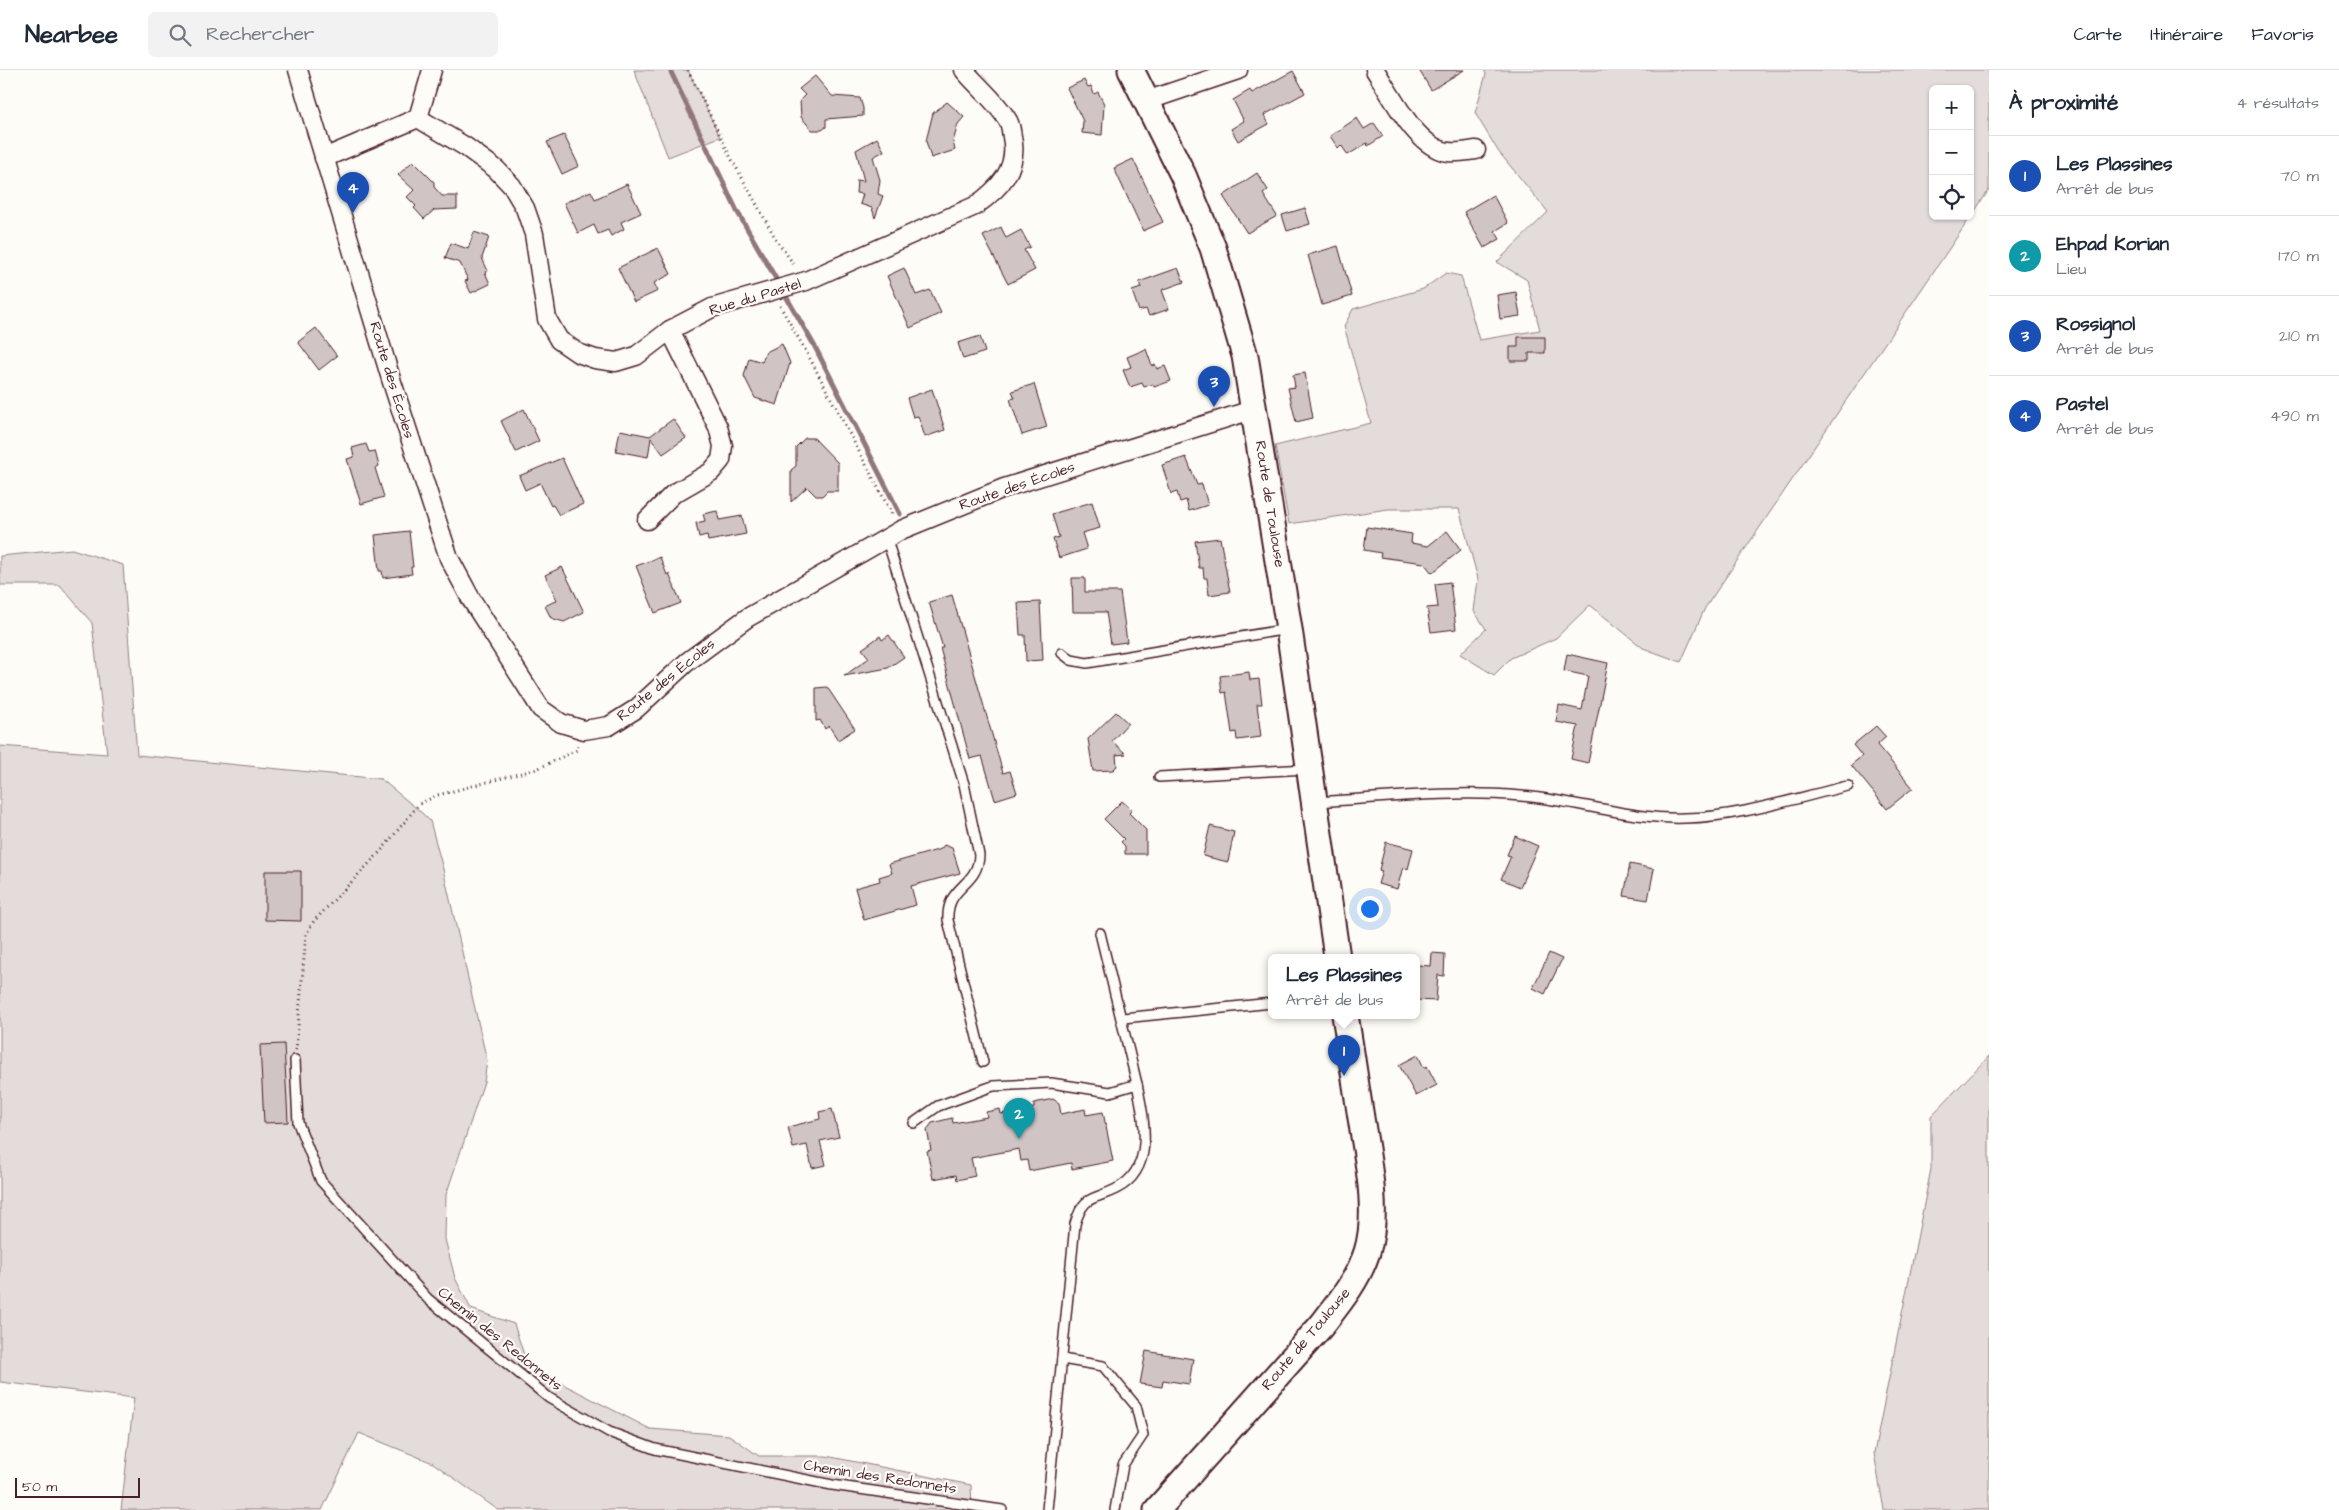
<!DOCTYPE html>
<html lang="fr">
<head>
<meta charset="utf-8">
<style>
  :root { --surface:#fff; --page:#f2f2f3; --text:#1f2937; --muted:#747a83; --line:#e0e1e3; --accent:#d1495b }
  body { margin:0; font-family:"Architects Daughter",sans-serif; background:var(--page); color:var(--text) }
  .controls { position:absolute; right:15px; top:15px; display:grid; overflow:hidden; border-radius:8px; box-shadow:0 1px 4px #0004 }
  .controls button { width:45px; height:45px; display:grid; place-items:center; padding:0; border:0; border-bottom:1px solid var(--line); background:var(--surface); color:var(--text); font:25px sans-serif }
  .scale { position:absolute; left:15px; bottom:12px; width:125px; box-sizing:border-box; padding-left:5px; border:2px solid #4a1f2b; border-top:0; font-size:14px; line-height:18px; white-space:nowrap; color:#4a1f2b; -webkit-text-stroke:4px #fdfcf7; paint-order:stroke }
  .you { position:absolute; left:1369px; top:838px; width:18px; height:18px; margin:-12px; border:4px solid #fff; border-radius:50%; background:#1a73e8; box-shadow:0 0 0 8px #1a73e833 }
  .badge { display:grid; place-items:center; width:32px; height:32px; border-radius:50%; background:var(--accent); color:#fff; font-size:16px; font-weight:700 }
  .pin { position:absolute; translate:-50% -41px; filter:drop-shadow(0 1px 2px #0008) }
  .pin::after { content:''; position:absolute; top:26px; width:18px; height:15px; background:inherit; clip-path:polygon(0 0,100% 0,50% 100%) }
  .popup { position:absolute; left:1268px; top:884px; width:152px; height:65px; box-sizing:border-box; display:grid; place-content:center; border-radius:8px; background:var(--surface); filter:drop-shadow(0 1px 4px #0005); font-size:16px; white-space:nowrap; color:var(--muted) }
  .popup b { font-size:19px; color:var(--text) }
  .popup::after { content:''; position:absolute; left:50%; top:100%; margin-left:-10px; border:10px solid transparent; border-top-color:var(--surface) }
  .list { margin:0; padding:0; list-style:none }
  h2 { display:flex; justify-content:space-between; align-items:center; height:65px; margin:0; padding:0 20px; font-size:21px }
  h2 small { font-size:16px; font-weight:400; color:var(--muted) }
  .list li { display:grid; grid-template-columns:32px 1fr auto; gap:15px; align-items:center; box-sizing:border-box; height:80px; padding:0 20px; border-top:1px solid var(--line) }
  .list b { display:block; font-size:19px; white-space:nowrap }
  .list p { margin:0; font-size:16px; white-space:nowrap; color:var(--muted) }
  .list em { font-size:16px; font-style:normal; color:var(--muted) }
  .icon { flex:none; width:28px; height:28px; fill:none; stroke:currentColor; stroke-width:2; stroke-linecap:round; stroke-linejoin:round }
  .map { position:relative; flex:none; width:1989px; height:1440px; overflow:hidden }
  header { display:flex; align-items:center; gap:30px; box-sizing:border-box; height:70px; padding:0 25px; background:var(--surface); border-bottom:1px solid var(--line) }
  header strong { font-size:24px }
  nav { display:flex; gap:28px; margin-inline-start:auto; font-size:18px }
  .search { width:350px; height:45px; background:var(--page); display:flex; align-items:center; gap:12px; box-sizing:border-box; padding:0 18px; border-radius:8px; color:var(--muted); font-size:19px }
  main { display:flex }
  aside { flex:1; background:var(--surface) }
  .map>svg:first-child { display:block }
  .green { fill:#e3dcda; stroke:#967e82; fill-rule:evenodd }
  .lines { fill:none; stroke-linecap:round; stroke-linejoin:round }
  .stream { stroke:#91777b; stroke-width:5 }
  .building { fill:#d0c5c4; stroke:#4a1f2b }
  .lane-casing { stroke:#4a1f2b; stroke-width:12 }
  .street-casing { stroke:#4a1f2b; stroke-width:21 }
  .secondary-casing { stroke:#4a1f2b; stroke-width:29 }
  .path { stroke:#4a1f2b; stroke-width:3; stroke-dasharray:1 4; stroke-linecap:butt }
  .lane { stroke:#fdfcf7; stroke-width:9 }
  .street { stroke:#fdfcf7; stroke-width:18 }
  .secondary { stroke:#fdfcf7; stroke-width:25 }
  .labels { text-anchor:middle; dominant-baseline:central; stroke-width:4.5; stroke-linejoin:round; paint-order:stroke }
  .street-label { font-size:15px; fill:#4a1f2b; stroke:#fdfcf7 }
</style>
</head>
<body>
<header>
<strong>Nearbee</strong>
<div class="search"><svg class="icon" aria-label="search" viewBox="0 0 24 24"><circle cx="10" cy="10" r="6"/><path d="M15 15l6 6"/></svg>Rechercher</div>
<nav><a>Carte</a><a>Itinéraire</a><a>Favoris</a></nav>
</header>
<main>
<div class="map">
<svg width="1989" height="1440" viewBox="0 0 1989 1440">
  <rect width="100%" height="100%" fill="#fdfcf7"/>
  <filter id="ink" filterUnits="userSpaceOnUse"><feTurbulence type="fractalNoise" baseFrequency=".02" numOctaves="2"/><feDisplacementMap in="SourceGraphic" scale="10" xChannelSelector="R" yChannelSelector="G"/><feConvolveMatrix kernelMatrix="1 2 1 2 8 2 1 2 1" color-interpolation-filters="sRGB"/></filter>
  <g filter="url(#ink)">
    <g class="green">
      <path d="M634,0H688L720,67L668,87Z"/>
      <path d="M1484,0H1989V120L1705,538L1681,592L1643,578L1590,535L1556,568L1511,588L1494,605L1460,584L1486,559L1474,541L1478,509L1459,439H1388L1289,454L1275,376L1371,353L1344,256L1353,239L1423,219L1446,203L1461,206L1479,270L1540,260L1527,210L1497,192L1548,142L1498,81L1475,43L1486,4ZM1933,19H1970V146H1933Z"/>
      <path d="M72,479L123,495L137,685L381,709L422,743L430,751L443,799L487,991L484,1012L446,1125L445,1169L455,1208L471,1239L514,1254L525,1288L549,1307L650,1359L729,1365L759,1386H826L971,1415L972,1440H498L433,1393L359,1363L322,1440H121L134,1328L0,1312V676L107,684L92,553L60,515H0V486Z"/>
      <path d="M1989,986V1440H1884L1874,1383L1931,1099V1046Z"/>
    </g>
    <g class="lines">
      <path class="stream" d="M670,0L737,141L814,275L900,444"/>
    </g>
    <g class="building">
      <path d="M1419,0H1464L1431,20Z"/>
      <path d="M1293,1L1305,23L1264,45L1269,54L1238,71L1231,59L1244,51L1233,30L1250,20L1252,23Z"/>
      <path d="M815,6L832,26L860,28L863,38V46L826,49V57L822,60H812L801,47L800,30L805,25L799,19Z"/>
      <path d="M1084,10L1088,17L1091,16L1094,24L1098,22L1104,34L1102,65L1082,63L1083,51L1067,18Z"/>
      <path d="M947,32L964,47L958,54L953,72L955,80L931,88L926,71L933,43Z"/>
      <path d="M1357,48L1364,59L1374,53L1383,66L1368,76L1367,73L1348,85L1341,75L1338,78L1330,66Z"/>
      <path d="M564,65L579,96L562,104L547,72Z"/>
      <path d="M877,68L884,81L873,87L880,110L878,124L883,126L875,148L872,138L860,134L863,124L856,123L857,110L864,111L856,80Z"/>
      <path d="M1133,89L1163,152L1143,161L1114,98Z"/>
      <path d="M413,91L434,112V117L442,126H457V139L434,140L424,149L414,138L416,136L407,127L414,120L398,105Z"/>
      <path d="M1257,103L1268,120L1263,124L1277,146L1247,163L1223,126Z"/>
      <path d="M627,114L641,143L621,152L624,159L611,166L608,160L598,164L594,155L578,163L564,133L591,121L595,129Z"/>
      <path d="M1493,125L1508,153L1495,161L1500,169L1484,178L1464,142Z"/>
      <path d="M1305,138L1310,154L1287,161L1282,145Z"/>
      <path d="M1001,157L1006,168L1021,160L1030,177L1024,180L1035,200L1008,214L983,166Z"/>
      <path d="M474,162L489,167L482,188L488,201L485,202L490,214L471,223L465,211L468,210L460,193L445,188L451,173L468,179Z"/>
      <path d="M1338,176L1352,226L1322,235L1308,185Z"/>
      <path d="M658,178L671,204L654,213L658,221L634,232L618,198Z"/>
      <path d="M904,198L916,225L930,220L941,243L910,258L887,206Z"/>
      <path d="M1178,198L1184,212L1162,220L1169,239L1149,246L1146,239L1139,241L1132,221L1141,218L1139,212Z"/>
      <path d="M1516,222L1520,246L1500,249L1497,225Z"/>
      <path d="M316,258L337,286L319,300L298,272Z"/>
      <path d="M980,266L985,282L963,289L958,273Z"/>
      <path d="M1518,267H1545V283H1529V291H1510V277H1518Z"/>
      <path d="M782,274L790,293L777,335L755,328L744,306L749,288L762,292L766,282Z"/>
      <path d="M1146,279L1152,296L1155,294L1157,299L1165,296L1171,311L1154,317L1153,314L1144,317L1142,313L1130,317L1123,300L1131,297L1127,287Z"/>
      <path d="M1305,303L1313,348L1296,352L1288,318L1295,317L1293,305Z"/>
      <path d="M1034,314L1047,357L1022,365L1010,329L1015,328L1012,321Z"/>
      <path d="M932,319L945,360L925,367L918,346L913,347L907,328Z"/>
      <path d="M524,339L539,371L516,382L501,351Z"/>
      <path d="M673,349L686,368L663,384L651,368L648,387L616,381L620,360L650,366Z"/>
      <path d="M805,368H814L838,393V421H827L822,426H816L807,417L791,432V400L796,396V377Z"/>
      <path d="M366,374L369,382L375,381L379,396L375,398L384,427L361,434L347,389L354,387L352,378Z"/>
      <path d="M1186,387L1197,415L1202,414L1208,435L1189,441L1186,430L1180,432L1177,422L1171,424L1162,395Z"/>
      <path d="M562,388L583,434L559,445L553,435L551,436L540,413L525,420L519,406Z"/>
      <path d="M1092,432L1100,458L1082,463L1087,479L1059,488L1053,469L1059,467L1052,444Z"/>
      <path d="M717,441L719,450L742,446L746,464L708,471L707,465L699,467L696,453L705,451L703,444Z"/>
      <path d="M1367,457L1412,464L1411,473L1428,476L1447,461L1461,480L1432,503L1424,493L1380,487L1381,483L1364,480Z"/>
      <path d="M409,461L413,497H411L412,504L383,508L382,501H379L375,465Z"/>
      <path d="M1220,468L1230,522L1209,525L1207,508H1204L1203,498H1199L1195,471Z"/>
      <path d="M660,487L667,505L669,504L681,533L655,543L636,496Z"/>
      <path d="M562,497L584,542L564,552L551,548L545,536L557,530L545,505Z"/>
      <path d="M1072,508H1085V522H1120L1127,572L1111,574L1106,542H1073Z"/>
      <path d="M1450,512L1456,559L1431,562L1427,538L1438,537L1435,514Z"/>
      <path d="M952,525L1003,703L1010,701L1017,723L995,730L982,686L970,689L940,578H943L929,532Z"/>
      <path d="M1040,532L1043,590L1026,591L1025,565H1020L1018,533Z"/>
      <path d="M889,565L904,587L888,598L844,606L869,588L862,579L880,566L882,570Z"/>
      <path d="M1567,584L1608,593L1588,693L1571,689L1578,656L1556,652L1559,635L1582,640L1588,606L1564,601Z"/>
      <path d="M1249,602L1250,610L1259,609L1262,634H1257L1261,667L1237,670L1236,662L1232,663L1226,622L1222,623L1220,606Z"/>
      <path d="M827,617L855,659L838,670L829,656L825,659L820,650L816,651V618Z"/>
      <path d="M1116,642L1128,653L1112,671L1126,684L1116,685L1117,696L1113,700L1093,701L1088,669Z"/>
      <path d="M1876,656L1886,667L1877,675L1913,718L1887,739L1851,695L1862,686L1853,675Z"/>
      <path d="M1122,731L1132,740L1129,743L1146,760V784H1125V776L1121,772L1124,769L1104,749Z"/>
      <path d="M1210,756L1234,762L1228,792L1203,786Z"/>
      <path d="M1515,766L1538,776L1520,817L1501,809L1511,786L1507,785Z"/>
      <path d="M1386,772L1413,779L1408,799L1403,797L1397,819L1378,814L1382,801L1379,800Z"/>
      <path d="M944,775L952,778L960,803L911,816L916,835L864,850L855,818L880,811L879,807L892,803L889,794L941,779Z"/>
      <path d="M1630,794L1654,799L1648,830L1624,826Z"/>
      <path d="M265,801H301V851L265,850Z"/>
      <path d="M1432,883L1445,884L1444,906L1438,905L1436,931L1416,930V895L1431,896Z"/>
      <path d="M1549,883L1562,889L1545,924L1533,918Z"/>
      <path d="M284,974L288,1052L264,1053L260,975Z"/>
      <path d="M1418,985L1424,998L1427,996L1437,1015L1416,1026L1399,995Z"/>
      <path d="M1053,1029L1059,1033L1061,1044L1085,1039L1086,1045L1103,1042L1113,1091L1072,1099L1071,1093L1029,1101L1027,1090L1021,1091L1019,1079L971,1088L975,1106L957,1110L956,1105L933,1109L927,1081L931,1080L927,1060L932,1053L952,1048L953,1053L987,1047L986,1042L1000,1039L1001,1044L1034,1038V1033Z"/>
      <path d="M832,1039L839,1067L820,1071L826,1095L812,1098L807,1075L793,1078L788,1057L820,1049L819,1042Z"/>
      <path d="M1146,1281L1193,1289L1189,1314L1163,1310L1162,1317L1140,1314Z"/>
    </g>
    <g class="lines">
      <defs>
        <g id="lane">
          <path d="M886,467L964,714L979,785C978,817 946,815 948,850L983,992"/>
          <path d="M1062,583L1071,590L1087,593L1288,559"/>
          <path d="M1159,707L1308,699"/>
          <path d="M1316,732C1384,728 1453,720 1521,726C1576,730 1630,750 1685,748C1740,747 1795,728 1848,716"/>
          <path d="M1123,948L1272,933"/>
          <path d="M295,990L298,1053L321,1111L428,1229L549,1328L609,1362L655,1379L832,1415L1002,1440"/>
          <path d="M914,1053L938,1036L993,1016L1051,1013L1110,1022L1137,1014L1100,863"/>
          <path d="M1062,1289L1103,1296L1136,1336L1143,1365L1123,1395L1115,1440"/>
          <path d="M1047,1440L1075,1154C1084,1124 1092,1131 1116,1119C1156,1099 1144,1049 1137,1014"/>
        </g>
        <g id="street">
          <path d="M298,0L391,309L449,488L471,529L541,639L561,653L584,660L609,656L636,639L687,592L747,548L901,460L1004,418L1255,339"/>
          <path d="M1375,0C1391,25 1417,79 1449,82C1457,83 1468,81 1476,80"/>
          <path d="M1146,31L1238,0"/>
          <path d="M418,48L466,77L496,99L512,116L525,138L534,164L547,249L559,270L578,283L595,289L616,292L636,286L670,260L712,238L806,211L975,136C999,119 1019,99 1012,67C1011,61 1011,54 1007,49C995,30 978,17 964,0"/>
          <path d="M324,88L418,48L432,0"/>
          <path d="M647,450L673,424L711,402L721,390L723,376L718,357L670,260"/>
        </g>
        <g id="secondary">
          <path d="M1131,0L1183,105L1213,178L1245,286L1289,559L1337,887"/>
          <path d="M1157,1440L1321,1256C1339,1233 1358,1210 1367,1182C1379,1144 1368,1092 1362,1054C1356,1017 1351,981 1345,945"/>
        </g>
      </defs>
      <use href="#lane" class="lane-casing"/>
      <use href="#street" class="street-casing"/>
      <use href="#secondary" class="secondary-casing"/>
      <g class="path">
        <path d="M688,0L731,88L777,171L795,196"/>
        <path d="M780,236L807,283L893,446"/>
        <path d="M296,980L306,864L314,851L381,781L419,734L438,725L537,699L577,680L578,675"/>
      </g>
      <use href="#lane" class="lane"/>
      <use href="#street" class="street"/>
      <use href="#secondary" class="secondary"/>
    </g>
  </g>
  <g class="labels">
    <g class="street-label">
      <text transform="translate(755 227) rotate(-17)">Rue du Pastel</text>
      <text transform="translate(392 310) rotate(73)">Route des Écoles</text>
      <text transform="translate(1017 416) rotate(-19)">Route des Écoles</text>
      <text transform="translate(1270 434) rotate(81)">Route de Toulouse</text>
      <text transform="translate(666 610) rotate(-39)">Route des Écoles</text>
      <text transform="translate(500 1269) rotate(39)">Chemin des Redonnets</text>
      <text transform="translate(1306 1269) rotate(-50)">Route de Toulouse</text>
      <text transform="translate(880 1407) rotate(9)">Chemin des Redonnets</text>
    </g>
  </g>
</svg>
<div class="controls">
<button>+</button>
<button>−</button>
<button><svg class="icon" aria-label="locate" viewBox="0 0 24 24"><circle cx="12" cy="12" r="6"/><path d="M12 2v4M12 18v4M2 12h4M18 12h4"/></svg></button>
</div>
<div class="scale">50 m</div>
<div class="you"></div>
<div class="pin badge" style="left:1344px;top:1006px;background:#1a4fb4">1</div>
<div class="popup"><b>Les Plassines</b>Arrêt de bus</div>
<div class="pin badge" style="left:1019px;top:1069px;background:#0f9aa8">2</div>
<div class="pin badge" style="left:1214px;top:337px;background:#1a4fb4">3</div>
<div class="pin badge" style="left:353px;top:143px;background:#1a4fb4">4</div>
</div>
<aside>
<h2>À proximité<small>4 résultats</small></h2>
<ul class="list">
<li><span class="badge" style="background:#1a4fb4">1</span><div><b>Les Plassines</b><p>Arrêt de bus</p></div><em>70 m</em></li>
<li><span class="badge" style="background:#0f9aa8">2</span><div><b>Ehpad Korian</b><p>Lieu</p></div><em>170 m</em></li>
<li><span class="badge" style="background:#1a4fb4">3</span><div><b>Rossignol</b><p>Arrêt de bus</p></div><em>210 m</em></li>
<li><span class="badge" style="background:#1a4fb4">4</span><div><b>Pastel</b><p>Arrêt de bus</p></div><em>490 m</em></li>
</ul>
</aside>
</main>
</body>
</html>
